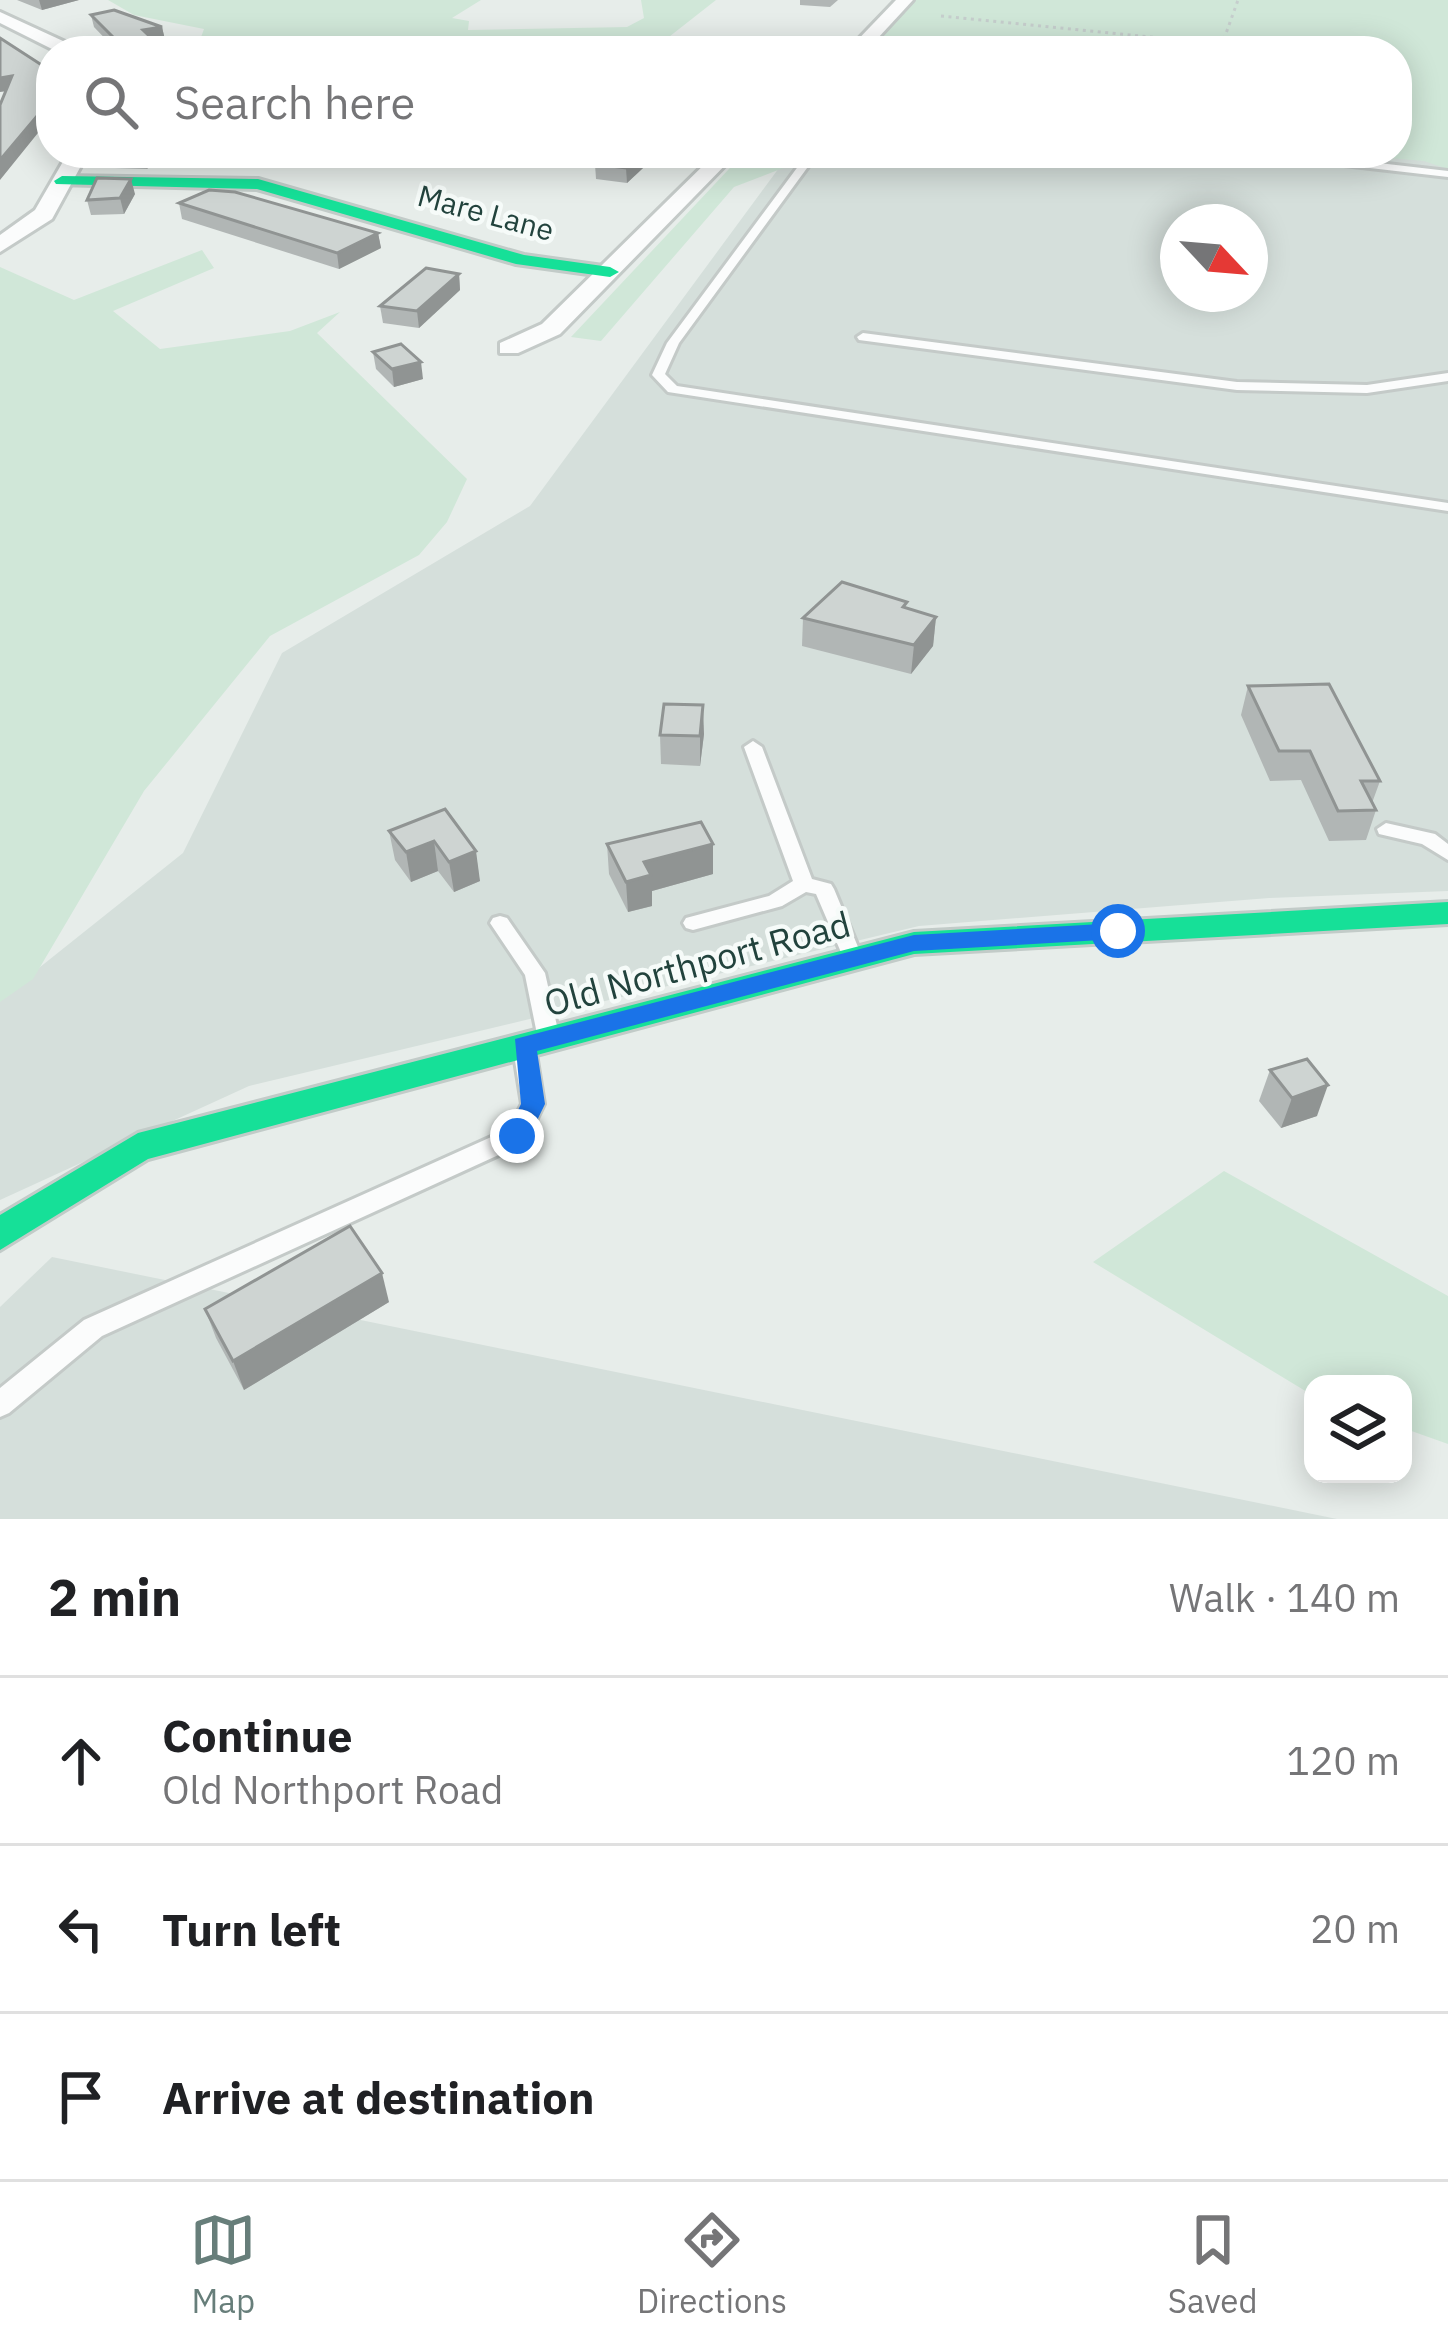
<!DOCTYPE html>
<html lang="en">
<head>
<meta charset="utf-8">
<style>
  :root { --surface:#fff; --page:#f2f2f2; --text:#202124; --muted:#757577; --line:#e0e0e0; --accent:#677e7a }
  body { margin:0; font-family:"IBM Plex Sans",sans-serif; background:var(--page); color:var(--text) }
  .controls { position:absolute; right:36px; bottom:36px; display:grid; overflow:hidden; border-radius:24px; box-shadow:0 6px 30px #0003 }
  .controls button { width:108px; height:108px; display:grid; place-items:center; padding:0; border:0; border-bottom:3px solid var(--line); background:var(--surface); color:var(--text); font:60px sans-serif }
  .compass { position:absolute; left:1160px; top:204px; width:108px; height:108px; border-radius:50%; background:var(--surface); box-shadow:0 6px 30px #0003; rotate:116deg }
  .stop { position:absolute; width:36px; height:36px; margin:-27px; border:9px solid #1a73e8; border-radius:50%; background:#fff }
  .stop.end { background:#1a73e8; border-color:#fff; box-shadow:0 3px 12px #0008 }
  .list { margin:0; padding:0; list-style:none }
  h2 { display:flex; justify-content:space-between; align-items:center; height:156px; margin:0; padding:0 48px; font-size:51px }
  h2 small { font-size:39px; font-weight:400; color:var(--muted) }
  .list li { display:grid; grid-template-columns:78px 1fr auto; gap:36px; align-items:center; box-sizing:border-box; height:168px; padding:0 48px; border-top:3px solid var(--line) }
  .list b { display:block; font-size:45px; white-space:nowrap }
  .list p { margin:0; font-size:39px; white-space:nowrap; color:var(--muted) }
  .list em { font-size:39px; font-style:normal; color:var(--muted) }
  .icon { flex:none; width:66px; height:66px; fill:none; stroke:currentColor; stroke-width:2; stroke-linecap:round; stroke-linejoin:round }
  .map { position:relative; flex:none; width:1448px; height:1519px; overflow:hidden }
  .search { position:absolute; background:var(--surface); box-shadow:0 6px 30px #0003; left:36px; right:36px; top:36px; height:132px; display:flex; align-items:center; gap:30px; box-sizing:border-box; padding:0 42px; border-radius:48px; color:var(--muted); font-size:45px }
  .sheet { height:660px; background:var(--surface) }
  nav { display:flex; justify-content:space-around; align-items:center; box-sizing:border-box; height:168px; border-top:3px solid var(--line); background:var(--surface); font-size:33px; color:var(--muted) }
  nav a { display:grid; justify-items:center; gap:6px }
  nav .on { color:var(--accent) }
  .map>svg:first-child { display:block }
  .built { fill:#d5dfdb; fill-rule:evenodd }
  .green { fill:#d0e7d8 }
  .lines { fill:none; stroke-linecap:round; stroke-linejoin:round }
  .lane-casing { stroke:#c4cac8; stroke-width:6 }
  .street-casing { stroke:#c4cac8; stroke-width:6 }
  .fast-casing { stroke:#c2cbc8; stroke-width:6 }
  .path { stroke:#c6cecd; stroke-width:3; stroke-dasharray:3 4.5; stroke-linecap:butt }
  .lane { fill:#fbfcfc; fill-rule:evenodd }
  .street { fill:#fbfcfc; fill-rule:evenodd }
  .fast { fill:#16e098; fill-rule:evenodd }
  .wall { fill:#b1b6b5 }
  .shaded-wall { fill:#909493 }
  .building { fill:#ced4d2; stroke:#909493; stroke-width:3 }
  .route { fill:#1a73e8 }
  .labels { text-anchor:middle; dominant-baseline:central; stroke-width:9; stroke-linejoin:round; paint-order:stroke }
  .far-street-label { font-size:30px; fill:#22433d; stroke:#f6fbf9 }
  .street-label { font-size:36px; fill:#22433d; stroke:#f6fbf9 }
</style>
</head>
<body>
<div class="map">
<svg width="1448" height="1519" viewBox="0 0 1448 1519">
  <rect width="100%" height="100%" fill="#e7edea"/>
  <g class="built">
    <path d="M790,153H1354L1448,163V891L1269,898L919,926L249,1086L0,1200V999L183,853L282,653L530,506ZM1178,222H1250V294H1178Z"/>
    <path d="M52,1257L1337,1519H0V1307Z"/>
  </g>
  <g class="green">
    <path d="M108,0H481L452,18L469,21L468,30L627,27L644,18L641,0H716L651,51H196L204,29L134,15Z"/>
    <path d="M913,0H1448V169L1424,161L1332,153H1397V51H870Z"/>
    <path d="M744,153H822L734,187L601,341L571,337Z"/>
    <path d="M202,250L214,268L113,311L160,349L290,331L340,312L317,333L467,479L447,522L419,555L270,636L144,791L33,979L0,1002V267L74,300Z"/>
    <path d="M1224,1171L1448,1296V1444L1403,1428V1384H1313L1312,1395L1093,1262Z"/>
  </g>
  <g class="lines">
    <defs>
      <g id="lane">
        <path d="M808,153H818L679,343L665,374L677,386L1448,503V511L668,392L652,375L667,343Z"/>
        <path d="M987,153H999L991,158L987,157Z"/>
        <path d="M1261,153H1292L1448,171V177L1266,156Z"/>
        <path d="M863,333L1237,382L1367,385L1448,373V381L1367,393L1237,390L859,340L857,337Z"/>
        <path d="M753,741L762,747L812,879L831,884L834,889L863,959L860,964H846L816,894L806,892L782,906L693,930L686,928L683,923L686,918L769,896L793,881L744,747Z"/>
        <path d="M1386,823L1435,834L1448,844V860L1422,844L1379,834L1377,829Z"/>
        <path d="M500,916L507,918L545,973L560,1039L557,1045L549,1047L541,1045L538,1039L525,975L490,923L493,918Z"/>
        <path d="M524,1040L532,1042L535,1048L544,1104L525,1143L102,1336L9,1413L0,1417V1388L84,1320L509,1129L522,1104L513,1048L516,1042Z"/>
      </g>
      <g id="street">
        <path d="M896,0H913L866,51H847Z"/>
        <path d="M0,12L76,47L79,51H56L0,23Z"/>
        <path d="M68,153H88L52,219L0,252V235L35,210Z"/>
        <path d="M716,153H737L560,334L518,353H500V343L542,324Z"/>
      </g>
      <g id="fast">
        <path d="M62,176L258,179L524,255L610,267L619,272L610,277L516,264L257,189L56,184L54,181Z"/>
        <path d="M1448,902V924L914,954L148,1159L0,1250V1215L138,1133L914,932Z"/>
      </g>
    </defs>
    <use href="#lane" class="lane-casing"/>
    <use href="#street" class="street-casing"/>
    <use href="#fast" class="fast-casing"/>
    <g class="path">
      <path d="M941,16L1200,42"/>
      <path d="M1224,39L1238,0"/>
      <path d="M1239,47L1224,39L1200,42L1215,50L1286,51"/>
    </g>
    <use href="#lane" class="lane"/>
    <use href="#street" class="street"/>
    <use href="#fast" class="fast"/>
  </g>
  <g class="wall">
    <path d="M17,0H79L42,10Z"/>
    <path d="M800,0H838L830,7L800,5Z"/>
    <path d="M91,15L162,27L165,40L155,41L165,51H117L94,27Z"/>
    <path d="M112,153H157L147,169L115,168Z"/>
    <path d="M659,153L627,183L596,179L595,164Z"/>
    <path d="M135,194L124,214L91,215L87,200Z"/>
    <path d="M179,203L378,233L381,248L339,269L182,219Z"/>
    <path d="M459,274L460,290L419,328L383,323L380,306Z"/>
    <path d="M373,352L423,379L394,387L376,369Z"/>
    <path d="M907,608L936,617L933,646L911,674L802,646L803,618Z"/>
    <path d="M1248,686L1380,781L1372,803L1376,810L1366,840L1329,841L1301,780L1270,781L1241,715Z"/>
    <path d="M704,734L700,766L661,764L660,735Z"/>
    <path d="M445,809L480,881L454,892L438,871L411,882L395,860L389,831Z"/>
    <path d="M607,844L713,874L652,891V906L628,912L609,874Z"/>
    <path d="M1270,1070L1317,1116L1281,1128L1259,1101Z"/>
    <path d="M389,1302L244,1390L216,1338L205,1309Z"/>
  </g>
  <g class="shaded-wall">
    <path d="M39,0H79L42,10Z"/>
    <path d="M162,27L165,40L146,43L143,30Z"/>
    <path d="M51,71V85H47L46,123L0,180V160L44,72Z"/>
    <path d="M12,76L16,90L0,92V78Z"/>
    <path d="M145,153H157L147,169L144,154Z"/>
    <path d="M643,153H659L627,183L626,168Z"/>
    <path d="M131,179L135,194L124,214L120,198Z"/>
    <path d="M378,233L381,248L339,269L337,253Z"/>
    <path d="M459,274L460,290L419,328L417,311Z"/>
    <path d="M421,362L423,379L394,387L392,369Z"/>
    <path d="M936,617L933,646L911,674L914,645Z"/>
    <path d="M703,705L704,734L700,766V736Z"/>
    <path d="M434,841L438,871L411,882L406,852Z"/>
    <path d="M713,844V874L652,891V906L628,912L626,882L644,862Z"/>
    <path d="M476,851L480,881L454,892L449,862Z"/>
    <path d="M1328,1085L1317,1116L1281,1128L1292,1098Z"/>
    <path d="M382,1273L389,1302L244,1390L233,1361Z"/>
  </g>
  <g class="building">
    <path d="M114,10L162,27L143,30L165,51H127L91,15Z"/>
    <path d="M0,38L51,71L44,72L43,109L0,160V105L12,76L0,78Z"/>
    <path d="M609,153H643L626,168L595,164Z"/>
    <path d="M97,178L131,179L120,198L87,200Z"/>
    <path d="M209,190L235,192L378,233L337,253L179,203Z"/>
    <path d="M426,268L459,274L417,311L380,306Z"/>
    <path d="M401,344L421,362L392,369L373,352Z"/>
    <path d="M842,582L907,602L903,607L936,617L914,645L803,618Z"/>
    <path d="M1329,684L1380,781H1361L1376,810L1338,811L1310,751H1279L1248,686Z"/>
    <path d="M664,704L703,705L700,736L660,735Z"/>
    <path d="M445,809L476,851L449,862L434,841L406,852L389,831Z"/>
    <path d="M701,822L713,844L644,862L651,875L626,882L607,844Z"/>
    <path d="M1307,1059L1328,1085L1292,1098L1270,1070Z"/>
    <path d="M350,1226L382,1273L233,1361L205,1309Z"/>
  </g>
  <path class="route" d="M1118,923L1129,931L1118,939L914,951L537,1051L545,1104L526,1143H508L505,1136L521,1104L515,1039L914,935Z"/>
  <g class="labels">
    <g class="far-street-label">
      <text transform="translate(486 212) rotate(15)">Mare Lane</text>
    </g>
    <g class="street-label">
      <text transform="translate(697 963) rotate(-15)">Old Northport Road</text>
    </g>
  </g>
</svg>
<div class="controls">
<button><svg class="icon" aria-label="layers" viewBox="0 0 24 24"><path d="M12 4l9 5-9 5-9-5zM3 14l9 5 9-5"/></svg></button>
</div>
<svg class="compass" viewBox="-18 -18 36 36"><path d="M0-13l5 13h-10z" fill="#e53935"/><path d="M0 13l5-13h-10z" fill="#757577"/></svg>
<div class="stop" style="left:1118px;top:931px"></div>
<div class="stop end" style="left:517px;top:1136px"></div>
<div class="search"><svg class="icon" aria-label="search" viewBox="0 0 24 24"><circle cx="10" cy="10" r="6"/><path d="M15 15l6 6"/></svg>Search here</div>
</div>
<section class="sheet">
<h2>2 min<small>Walk · 140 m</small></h2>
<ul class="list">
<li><svg class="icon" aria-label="ahead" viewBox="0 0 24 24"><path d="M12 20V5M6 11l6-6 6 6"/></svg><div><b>Continue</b><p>Old Northport Road</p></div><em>120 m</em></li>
<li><svg class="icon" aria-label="left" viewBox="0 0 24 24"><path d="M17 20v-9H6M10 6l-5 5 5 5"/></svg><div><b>Turn left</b></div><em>20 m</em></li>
<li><svg class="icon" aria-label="arrive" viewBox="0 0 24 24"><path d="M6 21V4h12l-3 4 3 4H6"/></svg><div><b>Arrive at destination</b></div></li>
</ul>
</section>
<nav>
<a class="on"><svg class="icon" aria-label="map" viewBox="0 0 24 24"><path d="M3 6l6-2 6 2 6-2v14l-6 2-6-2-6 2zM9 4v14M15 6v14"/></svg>Map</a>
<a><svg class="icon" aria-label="directions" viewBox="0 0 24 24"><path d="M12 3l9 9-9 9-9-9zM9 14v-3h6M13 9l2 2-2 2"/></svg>Directions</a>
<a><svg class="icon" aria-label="saved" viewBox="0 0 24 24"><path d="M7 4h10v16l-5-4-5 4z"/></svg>Saved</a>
</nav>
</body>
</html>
